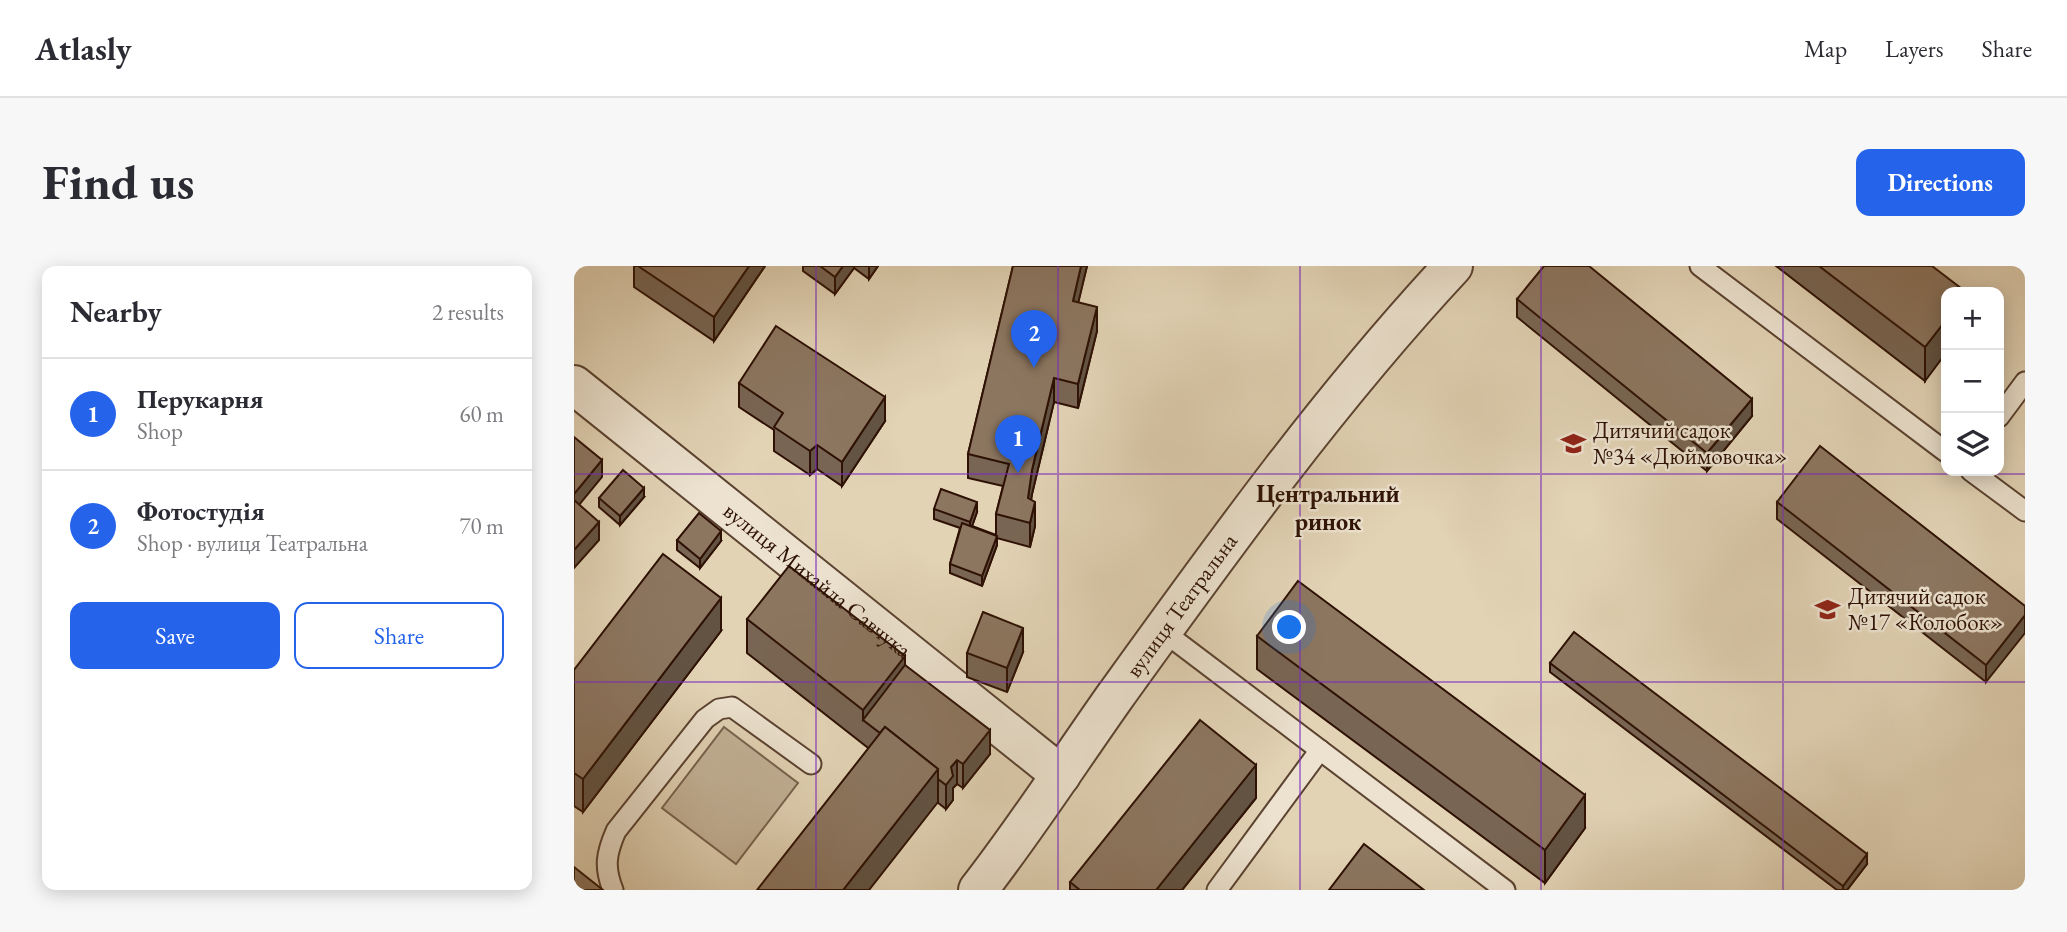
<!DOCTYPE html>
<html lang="en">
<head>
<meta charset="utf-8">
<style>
  :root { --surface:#fff; --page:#f7f7f7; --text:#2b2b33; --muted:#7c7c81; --line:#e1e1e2; --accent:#2563eb }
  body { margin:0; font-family:"EB Garamond",serif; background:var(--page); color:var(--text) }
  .controls { position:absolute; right:21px; top:21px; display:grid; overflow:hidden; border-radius:14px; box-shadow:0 4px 18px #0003 }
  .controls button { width:63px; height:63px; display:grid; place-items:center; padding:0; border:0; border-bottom:2px solid var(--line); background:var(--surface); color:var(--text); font:35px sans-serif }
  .you { position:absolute; left:716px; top:362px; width:24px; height:24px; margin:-18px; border:5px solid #fff; border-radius:50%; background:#1a73e8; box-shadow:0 0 0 10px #1a73e833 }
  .badge { display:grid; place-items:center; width:46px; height:46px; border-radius:50%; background:var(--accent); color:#fff; font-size:23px; font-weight:700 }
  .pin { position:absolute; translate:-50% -58px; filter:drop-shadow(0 2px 4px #0008) }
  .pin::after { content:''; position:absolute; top:37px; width:24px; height:21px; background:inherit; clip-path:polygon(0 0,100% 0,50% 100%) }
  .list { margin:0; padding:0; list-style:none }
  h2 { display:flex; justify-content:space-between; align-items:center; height:91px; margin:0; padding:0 28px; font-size:30px }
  h2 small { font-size:23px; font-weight:400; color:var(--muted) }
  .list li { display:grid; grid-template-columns:46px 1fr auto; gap:21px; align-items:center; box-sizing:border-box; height:112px; padding:0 28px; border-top:2px solid var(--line) }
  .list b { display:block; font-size:26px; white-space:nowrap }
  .list p { margin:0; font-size:23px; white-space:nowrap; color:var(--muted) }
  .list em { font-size:23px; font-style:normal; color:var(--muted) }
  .actions { display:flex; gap:14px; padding:21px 28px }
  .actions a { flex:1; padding:16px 0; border:2px solid var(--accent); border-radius:14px; text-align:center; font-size:24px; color:var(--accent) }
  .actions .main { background:var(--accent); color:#fff }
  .icon { flex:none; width:38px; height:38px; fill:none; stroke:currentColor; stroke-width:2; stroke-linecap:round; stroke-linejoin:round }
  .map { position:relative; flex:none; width:1451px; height:624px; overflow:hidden; border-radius:14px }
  header { display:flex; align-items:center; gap:42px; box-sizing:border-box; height:98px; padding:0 35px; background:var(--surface); border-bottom:2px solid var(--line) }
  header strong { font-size:33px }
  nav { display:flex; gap:38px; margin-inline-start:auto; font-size:24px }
  .intro { display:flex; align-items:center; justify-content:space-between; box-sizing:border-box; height:168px; padding:0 42px }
  h1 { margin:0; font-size:49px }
  .button { padding:18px 32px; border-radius:14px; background:var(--accent); color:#fff; font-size:24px; font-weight:700 }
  main { display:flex; gap:42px; padding:0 42px }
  aside { flex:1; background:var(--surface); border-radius:14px; box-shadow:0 4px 18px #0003 }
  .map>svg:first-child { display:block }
  .park { fill:#c3b297; stroke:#78624e; stroke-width:2 }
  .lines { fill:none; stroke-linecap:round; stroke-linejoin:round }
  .lane-casing { stroke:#5b4230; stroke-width:23 }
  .street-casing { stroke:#5b4230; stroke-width:42 }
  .lane { stroke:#ece2cf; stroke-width:19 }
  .street { stroke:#ece2cf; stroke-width:38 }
  .wall { fill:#786553; stroke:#2e1104; stroke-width:2 }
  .shaded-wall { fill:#625343; stroke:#2e1104; stroke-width:2 }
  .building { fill:#8c7660; stroke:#2e1104; stroke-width:2 }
  .grid { fill:none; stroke:#7b2cbf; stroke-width:2; stroke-opacity:0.55 }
  .labels { text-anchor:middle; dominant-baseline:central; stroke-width:5; stroke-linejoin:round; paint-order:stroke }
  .poi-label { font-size:23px; fill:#2e1104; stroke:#ece2cf; text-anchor:start }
  .street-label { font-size:23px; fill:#2e1104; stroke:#ece2cf }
  .neighbourhood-label { font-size:24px; font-weight:bold; fill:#2e1104; stroke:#ece2cf }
</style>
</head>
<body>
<header>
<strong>Atlasly</strong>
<nav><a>Map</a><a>Layers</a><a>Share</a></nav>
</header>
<div class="intro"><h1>Find us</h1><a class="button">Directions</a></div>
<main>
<aside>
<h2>Nearby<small>2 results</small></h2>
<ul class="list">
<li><span class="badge">1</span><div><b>Перукарня</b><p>Shop</p></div><em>60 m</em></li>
<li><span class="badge">2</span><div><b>Фотостудія</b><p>Shop · вулиця Театральна</p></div><em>70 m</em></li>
</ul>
<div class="actions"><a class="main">Save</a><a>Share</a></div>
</aside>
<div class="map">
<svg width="1451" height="624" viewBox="0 0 1451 624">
  <rect width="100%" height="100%" fill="#e2d3b5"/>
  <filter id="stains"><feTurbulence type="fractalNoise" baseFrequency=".00286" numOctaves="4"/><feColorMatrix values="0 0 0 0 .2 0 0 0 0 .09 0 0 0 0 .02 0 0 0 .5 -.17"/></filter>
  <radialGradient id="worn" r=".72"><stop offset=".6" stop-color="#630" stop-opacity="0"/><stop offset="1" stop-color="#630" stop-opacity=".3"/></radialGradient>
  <path class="park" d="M150,461L224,517L162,598L88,542Z"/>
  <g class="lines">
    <defs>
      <g id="lane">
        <path d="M1126,0L1372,186"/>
        <path d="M1425,151L1451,116"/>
        <path d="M1397,205L1451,245"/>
        <path d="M590,366L931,624"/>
        <path d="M39,624C30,601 32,588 42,565L131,453L145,443L158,441L237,498"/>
        <path d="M643,624L746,484"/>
      </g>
      <g id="street">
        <path id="s1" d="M0,119L487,509"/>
        <path id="s2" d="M404,624C453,561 496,494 542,429C648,282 755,133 879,0"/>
      </g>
    </defs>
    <use href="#lane" class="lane-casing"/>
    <use href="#street" class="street-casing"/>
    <use href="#lane" class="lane"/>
    <use href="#street" class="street"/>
  </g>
  <g class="wall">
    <path d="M60,0H191L140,75L60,21Z"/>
    <path d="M229,0H304L295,13L280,2L261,28L229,5Z"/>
    <path d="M439,0H513L504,36L523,65L504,142L480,136L458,228L457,233L461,260L456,281L423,272V279L408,320L376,307V298L386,262L360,253V243L403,246L398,260L422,269V248L429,220L394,212V188Z"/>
    <path d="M1202,0H1358L1351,115Z"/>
    <path d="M943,33L1178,150L1133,205L943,51Z"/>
    <path d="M165,117L311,155L268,220L243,203L236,209L200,185V164L165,141Z"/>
    <path d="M70,231L46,259L25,241V232Z"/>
    <path d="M1203,236L1451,340L1412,416L1203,253Z"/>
    <path d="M103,274L147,275L126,302L103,284Z"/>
    <path d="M173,353L331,399L416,488L389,522L383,518L379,522V534L372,543L173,387Z"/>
    <path d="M147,365L9,546L0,540V404Z"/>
    <path d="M683,370L1011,562L971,617L683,403Z"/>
    <path d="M449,386L433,426L393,411V387Z"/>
    <path d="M976,397L1293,598L1273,624H1263L976,406Z"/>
    <path d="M682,532L608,624H496V616Z"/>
  </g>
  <g class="shaded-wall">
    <path d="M175,0H191L140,75V51Z"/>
    <path d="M269,0H280V2L261,28V11Z"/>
    <path d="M295,0H304L295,13Z"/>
    <path d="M507,0H513L499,59V35Z"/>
    <path d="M523,41V65L504,142V118Z"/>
    <path d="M1372,54V87L1351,115V81Z"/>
    <path d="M480,112V136L458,228L454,256V232L458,204Z"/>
    <path d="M311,131V155L268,220V196Z"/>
    <path d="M1178,133V150L1133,205V187Z"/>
    <path d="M243,179V203L236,209V185Z"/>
    <path d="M28,194V211L0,245V228Z"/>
    <path d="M70,222V231L46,259V250Z"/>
    <path d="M403,236V246L396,266V256Z"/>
    <path d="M461,236V260L456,281V257Z"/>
    <path d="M25,256V274L0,302V284Z"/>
    <path d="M147,265V275L126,302V293Z"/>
    <path d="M423,270V279L408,320V310Z"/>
    <path d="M147,332V365L9,546V513Z"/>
    <path d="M1451,349V367L1412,416V399Z"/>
    <path d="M449,362V386L433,426V402Z"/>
    <path d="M331,390V423L289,454V444Z"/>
    <path d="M416,464V488L389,522V498Z"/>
    <path d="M383,494V518L379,522V534L372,543V519L377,501Z"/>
    <path d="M682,499V532L608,624H582Z"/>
    <path d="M364,503V536L295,624H269Z"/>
    <path d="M1011,529V562L971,617V584Z"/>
    <path d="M1293,588V598L1273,624H1269V620Z"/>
  </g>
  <g class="building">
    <path d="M64,0H175L140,51Z"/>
    <path d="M246,0H269L261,11Z"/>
    <path d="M439,0H507L499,35L523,41L504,118L480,112L458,204L454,232L461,236L456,257L422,248L435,198L394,188Z"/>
    <path d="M970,0H1015L1178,133L1133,187L943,33Z"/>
    <path d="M1245,0H1358L1392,26H1372V54L1351,81Z"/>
    <path d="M202,60L311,131L268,196L243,179L236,185L200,161L209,147L165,117Z"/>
    <path d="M0,171L28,194L0,228Z"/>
    <path d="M1246,180L1451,340V349L1412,399L1203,236Z"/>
    <path d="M49,204L70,222L46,250L25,232Z"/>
    <path d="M367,223L403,236L396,256L360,243Z"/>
    <path d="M0,234L25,256L0,284Z"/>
    <path d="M125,247L147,265L126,293L103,274Z"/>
    <path d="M388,257L423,270L408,310L376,298Z"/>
    <path d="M89,288L147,332L9,513L0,507V404Z"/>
    <path d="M215,300L331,390L289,444L173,353Z"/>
    <path d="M724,315L1011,529L971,584L683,370Z"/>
    <path d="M409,346L449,362L433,402L393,387Z"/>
    <path d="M1000,366L1293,588L1269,620L976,397Z"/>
    <path d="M331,399L416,464L389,498L383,494L377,501L379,510L372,519L364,513V503L311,461L306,467L289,454Z"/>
    <path d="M626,454L682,499L582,624H506L496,616Z"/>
    <path d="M311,461L364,503L269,624H183Z"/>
    <path d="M790,578L850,624H755Z"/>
    <path d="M0,601L29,624H0Z"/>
  </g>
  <path class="grid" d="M242,0V624M484,0V624M726,0V624M967,0V624M1209,0V624M0,208H1451M0,416H1451"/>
  <defs>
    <symbol id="school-bare" viewBox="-9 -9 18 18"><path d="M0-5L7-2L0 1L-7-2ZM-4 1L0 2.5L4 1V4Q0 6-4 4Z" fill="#8f2418" stroke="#ece2cf" stroke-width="2.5" paint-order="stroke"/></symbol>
  </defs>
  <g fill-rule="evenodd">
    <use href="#school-bare" x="982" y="160" width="35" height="35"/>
    <use href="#school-bare" x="1236" y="326" width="35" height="35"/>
  </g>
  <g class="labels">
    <g class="poi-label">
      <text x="1019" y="164">Дитячий садок<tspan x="1019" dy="26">№34 «Дюймовочка»</tspan></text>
      <text x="1274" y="330">Дитячий садок<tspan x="1274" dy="26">№17 «Колобок»</tspan></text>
    </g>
    <g class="street-label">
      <text stroke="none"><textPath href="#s1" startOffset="312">вулиця Михайла Савчука</textPath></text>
      <text stroke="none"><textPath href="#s2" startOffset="350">вулиця Театральна</textPath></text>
    </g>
    <g class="neighbourhood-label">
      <text x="754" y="227">Центральний<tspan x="754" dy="28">ринок</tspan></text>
    </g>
  </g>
  <rect width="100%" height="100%" filter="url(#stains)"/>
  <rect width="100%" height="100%" fill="url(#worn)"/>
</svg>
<div class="controls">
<button>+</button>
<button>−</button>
<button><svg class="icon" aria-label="layers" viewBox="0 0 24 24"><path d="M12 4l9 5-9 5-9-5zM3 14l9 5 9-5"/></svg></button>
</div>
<div class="you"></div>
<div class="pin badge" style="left:444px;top:207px">1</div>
<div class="pin badge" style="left:460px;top:102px">2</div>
</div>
</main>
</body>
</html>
